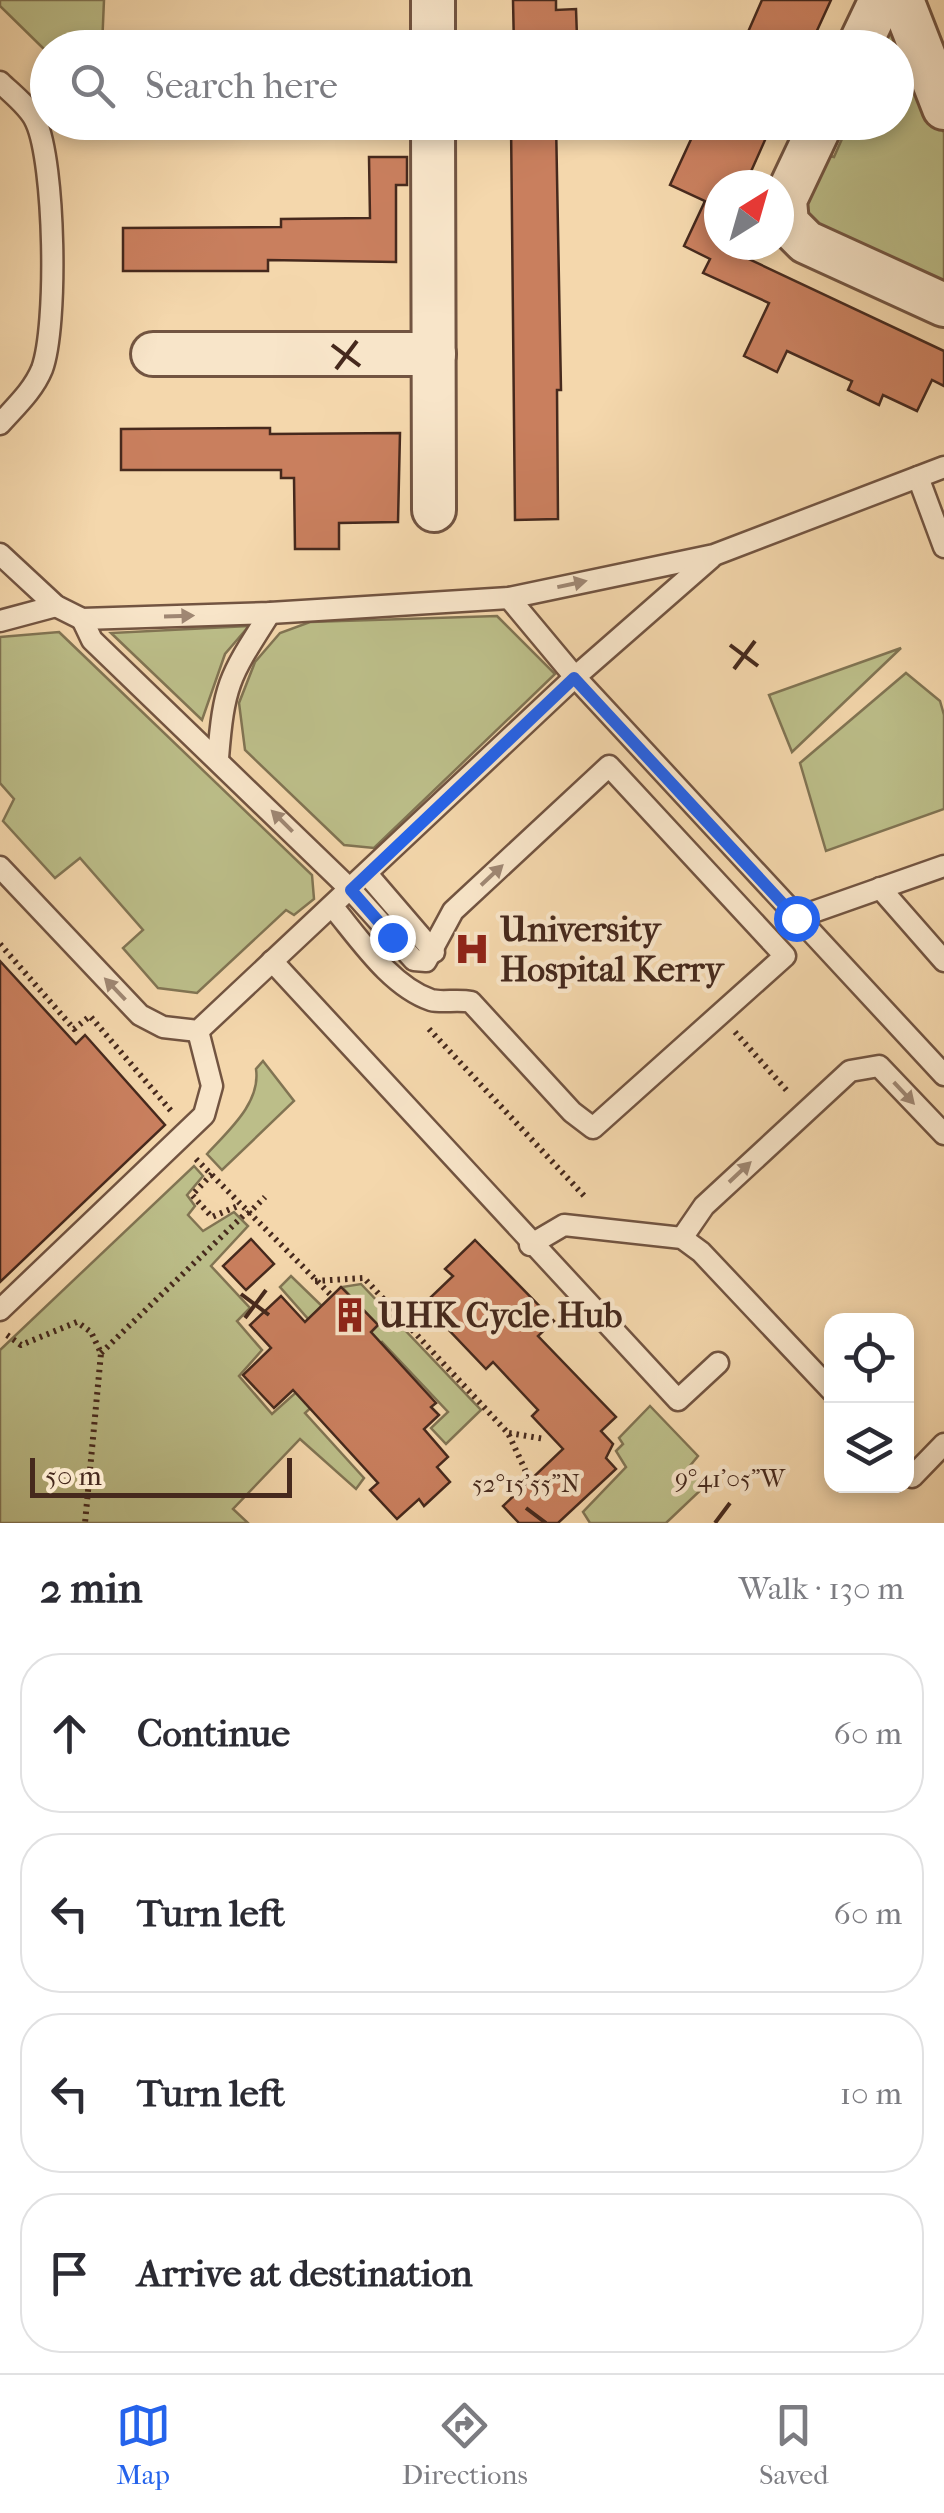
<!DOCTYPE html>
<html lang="en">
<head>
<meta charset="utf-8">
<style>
  :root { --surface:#fff; --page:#f2f2f3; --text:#2b2b33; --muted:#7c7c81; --line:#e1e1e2; --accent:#2563eb }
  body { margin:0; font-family:"IM FELL French Canon",serif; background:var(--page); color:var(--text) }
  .controls { position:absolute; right:30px; bottom:30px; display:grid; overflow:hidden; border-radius:20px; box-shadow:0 5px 15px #0003 }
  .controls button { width:90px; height:90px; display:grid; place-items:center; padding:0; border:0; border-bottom:2px solid var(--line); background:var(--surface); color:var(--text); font:50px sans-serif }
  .compass { position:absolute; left:704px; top:170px; width:90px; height:90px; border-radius:50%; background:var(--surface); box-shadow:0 5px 15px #0003; rotate:37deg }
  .scale { position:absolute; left:30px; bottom:25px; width:262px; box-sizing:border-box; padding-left:10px; border:5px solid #46291d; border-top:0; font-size:28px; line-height:35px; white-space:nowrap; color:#46291d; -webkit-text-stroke:8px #f8e5c9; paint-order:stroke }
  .stop { position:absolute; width:30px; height:30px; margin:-22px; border:8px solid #2563eb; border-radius:50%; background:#fff }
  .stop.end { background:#2563eb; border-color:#fff; box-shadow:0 2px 10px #0008 }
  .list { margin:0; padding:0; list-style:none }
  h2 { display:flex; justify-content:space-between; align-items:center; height:130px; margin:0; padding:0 40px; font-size:42px }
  h2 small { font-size:32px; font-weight:400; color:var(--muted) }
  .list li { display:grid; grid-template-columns:65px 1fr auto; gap:30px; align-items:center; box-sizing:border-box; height:160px; margin:0 20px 20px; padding:0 20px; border:2px solid var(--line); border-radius:40px }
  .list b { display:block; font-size:38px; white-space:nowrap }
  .list em { font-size:32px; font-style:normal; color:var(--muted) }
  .icon { flex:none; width:55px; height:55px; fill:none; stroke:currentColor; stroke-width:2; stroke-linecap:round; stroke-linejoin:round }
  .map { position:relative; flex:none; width:944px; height:1523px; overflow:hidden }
  .search { position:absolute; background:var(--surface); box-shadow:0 5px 15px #0003; left:30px; right:30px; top:30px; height:110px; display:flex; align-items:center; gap:25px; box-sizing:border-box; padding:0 35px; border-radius:55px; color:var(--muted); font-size:38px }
  .sheet { height:850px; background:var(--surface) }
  nav { display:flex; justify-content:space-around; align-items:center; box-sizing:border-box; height:140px; border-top:2px solid var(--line); background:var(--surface); font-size:28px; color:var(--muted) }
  nav a { display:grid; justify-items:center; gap:5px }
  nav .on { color:var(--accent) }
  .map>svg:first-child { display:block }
  .green { fill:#bcbe89; stroke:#817453; stroke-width:2.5 }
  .building { fill:#c97f5e; stroke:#46291d; stroke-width:2.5 }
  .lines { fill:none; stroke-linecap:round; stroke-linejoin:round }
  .service-casing { stroke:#725441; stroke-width:25 }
  .minor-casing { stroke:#725441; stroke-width:48 }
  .path { stroke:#46291d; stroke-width:6; stroke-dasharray:2.5 5; stroke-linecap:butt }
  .service { stroke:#f8e5c9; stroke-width:20 }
  .minor { stroke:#f8e5c9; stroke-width:42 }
  .oneway { fill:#9f8773 }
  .route { stroke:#2563eb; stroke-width:12 }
  .ticks { fill:none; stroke:#46291d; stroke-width:4 }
  .labels { text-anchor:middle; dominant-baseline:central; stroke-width:9; stroke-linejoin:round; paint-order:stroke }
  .poi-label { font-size:35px; font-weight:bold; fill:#46291d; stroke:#f8e5c9; text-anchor:start }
  .ticks-label { font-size:25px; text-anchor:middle; fill:#46291d; stroke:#f8e5c9; stroke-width:9; stroke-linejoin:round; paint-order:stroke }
</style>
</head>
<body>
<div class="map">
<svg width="944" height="1523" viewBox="0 0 944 1523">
  <rect width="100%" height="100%" fill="#f4d7ac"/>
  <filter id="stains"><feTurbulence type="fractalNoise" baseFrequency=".002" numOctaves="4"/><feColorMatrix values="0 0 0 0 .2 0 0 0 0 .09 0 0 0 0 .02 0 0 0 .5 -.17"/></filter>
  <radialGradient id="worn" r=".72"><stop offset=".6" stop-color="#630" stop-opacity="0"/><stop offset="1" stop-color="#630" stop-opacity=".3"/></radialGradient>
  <g class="green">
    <path d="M0,0H104L102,47L48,48L47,52L0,6Z"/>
    <path d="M886,26L906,39L944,133V285L830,242L804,213L820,154L834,157L849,123L896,122V48L868,47Z"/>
    <path d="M497,616L555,674L374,848L344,845L245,750L239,703L255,662L280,633L310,622Z"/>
    <path d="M249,626L225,654L202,720L111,633Z"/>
    <path d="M59,632L312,875L314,899L294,915L286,910L197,993L158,988L123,948L143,930L80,858L55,878L3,821L14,799L0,783V637Z"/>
    <path d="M901,648L792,752L769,695Z"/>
    <path d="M906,673L940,701L944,715V809L826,851L800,763Z"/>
    <path d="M263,1061L294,1101L222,1170L207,1154C228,1131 261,1103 256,1069Z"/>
    <path d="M194,1166L203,1176L187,1195L195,1206L188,1215L203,1231L234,1212L248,1226L211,1266L250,1308L237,1321L262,1350L239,1376L272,1414L339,1354L280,1287L291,1276L360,1343L378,1325L342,1287L361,1284L481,1410L446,1444L431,1428L448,1412L382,1342L305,1413L364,1478L356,1489L300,1439L233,1509L248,1523H0V1350Z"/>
    <path d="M650,1406L698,1456L689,1467L705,1486L666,1523H590L583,1512L626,1467L616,1451L623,1444L619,1438Z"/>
  </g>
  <g class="building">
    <path d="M513,0H556V10L576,9L577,37H557V48H514Z"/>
    <path d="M762,0H831L809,48H741Z"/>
    <path d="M511,122H556L561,390H557L558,519L515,520Z"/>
    <path d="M699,122H773L745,185H719V245L944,351V386L932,380L917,411L883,395L879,405L848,390L852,381L787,351L777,372L744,356L769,303L703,273L710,259L684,246L705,201L670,185Z"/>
    <path d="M369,157H407V185H396V262L268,260V271H123V228L281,227V219L370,218Z"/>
    <path d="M270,428V434L400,433L398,522L339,523V549H295L294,478H281V470H121V429Z"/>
    <path d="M0,961L76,1044L85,1035L165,1125L0,1282Z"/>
    <path d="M251,1239L274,1264L246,1290L223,1266Z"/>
    <path d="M475,1240L554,1321L538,1336L616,1417L601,1431L613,1444L606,1458L616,1469L558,1523H519L503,1506L563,1449L532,1416L538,1410L493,1362L486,1369L446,1327L454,1320L431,1297L453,1276L445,1269Z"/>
    <path d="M341,1287L378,1325L371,1332L436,1403L431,1407L439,1415L424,1429L448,1457L437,1467L450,1482L424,1506L419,1499L397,1519L370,1490L378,1483L293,1390L274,1408L243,1375L271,1348L250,1325L281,1296L305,1322Z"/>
  </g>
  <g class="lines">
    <defs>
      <g id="service">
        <path d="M0,82C11,93 30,107 36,122C55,163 58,326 42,369C33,391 15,407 0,424"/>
        <path d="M918,477L944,547"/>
        <path d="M0,554L56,606L82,619L270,613L509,598L714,555L944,467"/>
        <path d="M509,598L575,677L944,1075"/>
        <path d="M82,619L92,640L351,890L414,960L426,961L453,911L609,766L785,956L593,1128L572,1112L471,1002C458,999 442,1003 431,1000C390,986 359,938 332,906"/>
        <path d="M0,621L56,606"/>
        <path d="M218,758C224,682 230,676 270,613"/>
        <path d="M0,867L140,1015L163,1027L198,1031L575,677L711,558"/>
        <path d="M367,874L434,952"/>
        <path d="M880,888L944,961"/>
        <path d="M796,918L944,866"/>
        <path d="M272,961L678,1400L718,1363"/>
        <path d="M682,1238L704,1206L850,1071L879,1066L944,1134"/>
        <path d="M530,1245L564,1225L682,1238L701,1252L832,1391"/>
        <path d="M0,1310L204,1115L212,1086L198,1031"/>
        <path d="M906,1471L912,1477L944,1444"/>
      </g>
      <g id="minor">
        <path d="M433,0V48"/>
        <path d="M902,0L944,108"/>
        <path d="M858,48L881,0"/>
        <path d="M433,122L434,510"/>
        <path d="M822,122L785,200L787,223L806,242L944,305"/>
        <path d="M153,354H434"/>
      </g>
    </defs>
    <use href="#service" class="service-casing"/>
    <use href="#minor" class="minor-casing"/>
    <g class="path">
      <path d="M0,944L74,1029L90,1016L172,1112"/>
      <path d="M429,1029L587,1199"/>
      <path d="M735,1032L789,1093"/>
      <path d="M196,1159L332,1296"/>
      <path d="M212,1174L192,1195L212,1217L240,1205"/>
      <path d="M248,1214L265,1197"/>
      <path d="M315,1281L364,1278L508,1433L528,1476"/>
      <path d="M7,1335L21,1345L77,1322L91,1332L101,1353L85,1523"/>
      <path d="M101,1353L247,1212"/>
      <path d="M509,1433L545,1439"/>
    </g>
    <use href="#service" class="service"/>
    <use href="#minor" class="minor"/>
  </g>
  <defs><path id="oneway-solid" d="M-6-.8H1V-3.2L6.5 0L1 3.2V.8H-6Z" transform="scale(2.5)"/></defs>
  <g class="oneway">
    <use href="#oneway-solid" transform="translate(572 584) rotate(-12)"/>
    <use href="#oneway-solid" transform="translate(179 616) rotate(-2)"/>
    <use href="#oneway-solid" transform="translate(282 821) rotate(-135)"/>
    <use href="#oneway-solid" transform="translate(492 875) rotate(-43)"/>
    <use href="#oneway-solid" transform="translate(115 989) rotate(-134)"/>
    <use href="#oneway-solid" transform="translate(904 1093) rotate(47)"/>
    <use href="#oneway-solid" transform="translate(740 1172) rotate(-43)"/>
  </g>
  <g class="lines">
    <path class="route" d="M392,937L351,890L574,678L796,918"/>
  </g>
  <path class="ticks" d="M332,345L360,366M336,369L357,341M730,645L758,666M734,669L755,641M241,1294L269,1315M245,1318L266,1290M526,1508L546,1523M715,1523L730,1503"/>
  <defs>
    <symbol id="hospital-bare" viewBox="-9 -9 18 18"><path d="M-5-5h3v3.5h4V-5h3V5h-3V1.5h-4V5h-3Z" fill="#8f2418" stroke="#f8e5c9" stroke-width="2.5" paint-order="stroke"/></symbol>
    <symbol id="building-bare" viewBox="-9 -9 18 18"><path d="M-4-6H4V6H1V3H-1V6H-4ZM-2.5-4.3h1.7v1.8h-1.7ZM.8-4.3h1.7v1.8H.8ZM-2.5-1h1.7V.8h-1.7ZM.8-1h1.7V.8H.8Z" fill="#8f2418" stroke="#f8e5c9" stroke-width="2.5" paint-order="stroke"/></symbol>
  </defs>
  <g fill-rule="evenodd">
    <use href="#hospital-bare" x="447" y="924" width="50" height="50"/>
    <use href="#building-bare" x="325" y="1290" width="50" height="50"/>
  </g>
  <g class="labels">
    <g class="poi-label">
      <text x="500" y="929">University<tspan x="500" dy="40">Hospital Kerry</tspan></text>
      <text x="378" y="1315">UHK Cycle Hub</text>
    </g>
  </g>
  <g class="ticks-label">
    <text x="730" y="1487">9°41'05"W</text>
    <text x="526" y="1492">52°15'55"N</text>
  </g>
  <rect width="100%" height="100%" filter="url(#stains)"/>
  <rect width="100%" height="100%" fill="url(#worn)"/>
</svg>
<div class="controls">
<button><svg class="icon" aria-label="locate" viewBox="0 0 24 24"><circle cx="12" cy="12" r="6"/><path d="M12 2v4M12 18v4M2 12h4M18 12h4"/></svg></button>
<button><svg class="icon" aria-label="layers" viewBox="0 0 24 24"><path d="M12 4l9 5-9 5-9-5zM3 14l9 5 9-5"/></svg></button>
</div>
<svg class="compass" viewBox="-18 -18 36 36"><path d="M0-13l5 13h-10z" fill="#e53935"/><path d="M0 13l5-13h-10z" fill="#7c7c81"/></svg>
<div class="scale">50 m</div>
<div class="stop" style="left:796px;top:918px"></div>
<div class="stop end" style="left:392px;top:937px"></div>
<div class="search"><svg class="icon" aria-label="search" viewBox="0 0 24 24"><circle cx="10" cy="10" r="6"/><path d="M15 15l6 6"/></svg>Search here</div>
</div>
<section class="sheet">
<h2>2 min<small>Walk · 130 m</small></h2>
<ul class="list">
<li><svg class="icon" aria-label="ahead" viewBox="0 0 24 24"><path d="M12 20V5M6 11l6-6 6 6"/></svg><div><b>Continue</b></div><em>60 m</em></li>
<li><svg class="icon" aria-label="left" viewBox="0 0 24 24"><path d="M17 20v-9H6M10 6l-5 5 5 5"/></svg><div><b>Turn left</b></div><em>60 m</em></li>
<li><svg class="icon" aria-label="left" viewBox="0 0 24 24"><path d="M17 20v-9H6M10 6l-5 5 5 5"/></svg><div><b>Turn left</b></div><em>10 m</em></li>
<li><svg class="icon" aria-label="arrive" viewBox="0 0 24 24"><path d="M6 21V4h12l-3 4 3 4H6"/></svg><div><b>Arrive at destination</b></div></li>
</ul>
</section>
<nav>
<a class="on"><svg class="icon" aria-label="map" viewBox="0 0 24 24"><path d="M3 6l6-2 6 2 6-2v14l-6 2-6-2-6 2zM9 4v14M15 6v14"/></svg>Map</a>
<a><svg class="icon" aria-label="directions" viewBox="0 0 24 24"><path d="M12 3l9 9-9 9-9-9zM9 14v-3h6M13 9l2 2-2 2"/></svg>Directions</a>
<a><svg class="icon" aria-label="saved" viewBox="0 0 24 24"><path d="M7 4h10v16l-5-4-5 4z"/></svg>Saved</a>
</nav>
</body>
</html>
